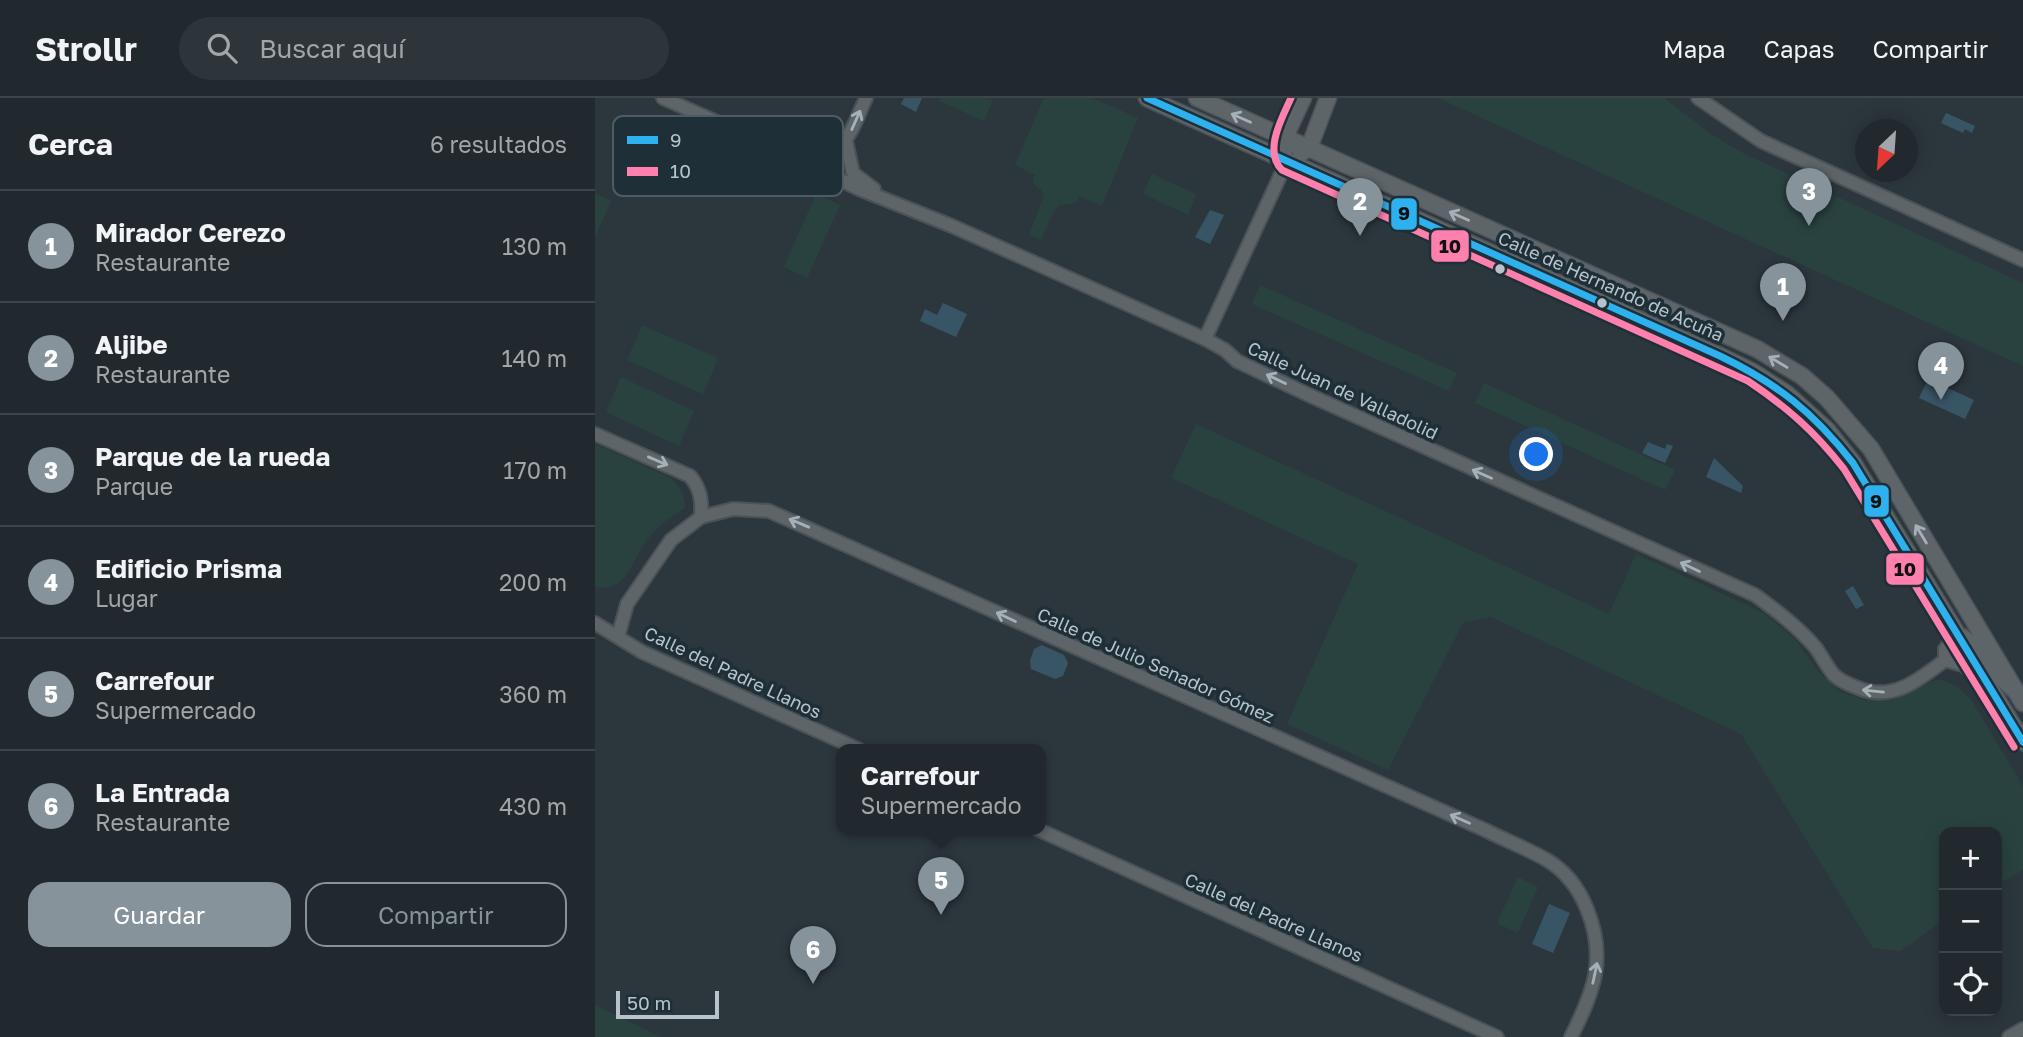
<!DOCTYPE html>
<html lang="es">
<head>
<meta charset="utf-8">
<style>
  :root { --surface:#21292e; --page:#2d353a; --text:#f1f3f6; --muted:#a2a6aa; --line:#3e454a; --accent:#86939a }
  body { margin:0; font-family:"Golos Text",sans-serif; background:var(--page); color:var(--text) }
  .controls { position:absolute; right:21px; bottom:21px; display:grid; overflow:hidden; border-radius:14px; box-shadow:0 4px 18px #0003 }
  .controls button { width:63px; height:63px; display:grid; place-items:center; padding:0; border:0; border-bottom:2px solid var(--line); background:var(--surface); color:var(--text); font:35px sans-serif }
  .compass { position:absolute; left:1260px; top:21px; width:63px; height:63px; border-radius:50%; background:var(--surface); box-shadow:0 4px 18px #0003; rotate:205deg }
  .scale { position:absolute; left:21px; bottom:18px; width:103px; box-sizing:border-box; padding-left:7px; border:4px solid #b7c4cc; border-top:0; font-size:19px; line-height:24px; white-space:nowrap; color:#b7c4cc; -webkit-text-stroke:5px #1f2f38; paint-order:stroke }
  .you { position:absolute; left:942px; top:357px; width:24px; height:24px; margin:-18px; border:5px solid #fff; border-radius:50%; background:#1a73e8; box-shadow:0 0 0 10px #1a73e833 }
  .badge { display:grid; place-items:center; width:46px; height:46px; border-radius:50%; background:var(--accent); color:#fff; font-size:23px; font-weight:700 }
  .pin { position:absolute; translate:-50% -58px; filter:drop-shadow(0 2px 4px #0008) }
  .pin::after { content:''; position:absolute; top:37px; width:24px; height:21px; background:inherit; clip-path:polygon(0 0,100% 0,50% 100%) }
  .popup { position:absolute; left:241px; top:646px; width:210px; height:91px; box-sizing:border-box; display:grid; place-content:center; border-radius:14px; background:var(--surface); filter:drop-shadow(0 2px 5px #0005); font-size:23px; white-space:nowrap; color:var(--muted) }
  .popup b { font-size:26px; color:var(--text) }
  .popup::after { content:''; position:absolute; left:50%; top:100%; margin-left:-14px; border:14px solid transparent; border-top-color:var(--surface) }
  .list { margin:0; padding:0; list-style:none }
  h2 { display:flex; justify-content:space-between; align-items:center; height:91px; margin:0; padding:0 28px; font-size:30px }
  h2 small { font-size:23px; font-weight:400; color:var(--muted) }
  .list li { display:grid; grid-template-columns:46px 1fr auto; gap:21px; align-items:center; box-sizing:border-box; height:112px; padding:0 28px; border-top:2px solid var(--line) }
  .list b { display:block; font-size:26px; white-space:nowrap }
  .list p { margin:0; font-size:23px; white-space:nowrap; color:var(--muted) }
  .list em { font-size:23px; font-style:normal; color:var(--muted) }
  .actions { display:flex; gap:14px; padding:21px 28px }
  .actions a { flex:1; padding:16px 0; border:2px solid var(--accent); border-radius:21px; text-align:center; font-size:24px; color:var(--accent) }
  .actions .main { background:var(--accent); color:#fff }
  .icon { flex:none; width:38px; height:38px; fill:none; stroke:currentColor; stroke-width:2; stroke-linecap:round; stroke-linejoin:round }
  .map { position:relative; flex:none; width:1428px; height:939px; overflow:hidden }
  header { display:flex; align-items:center; gap:42px; box-sizing:border-box; height:98px; padding:0 35px; background:var(--surface); border-bottom:2px solid var(--line) }
  header strong { font-size:33px }
  nav { display:flex; gap:38px; margin-inline-start:auto; font-size:24px }
  .search { width:490px; height:63px; background:var(--page); display:flex; align-items:center; gap:18px; box-sizing:border-box; padding:0 24px; border-radius:38px; color:var(--muted); font-size:26px }
  main { display:flex }
  aside { flex:1; background:var(--surface) }
  .map>svg:first-child { display:block }
  .green { fill:#294240 }
  .water { fill:#385566 }
  .lines { fill:none; stroke-linecap:round; stroke-linejoin:round }
  .minor-casing { stroke:#4b5257; stroke-width:16 }
  .tertiary-casing { stroke:#4b5257; stroke-width:19 }
  .minor { stroke:#5d6569; stroke-width:12 }
  .tertiary { stroke:#5d6569; stroke-width:16 }
  .bus-1-casing { stroke:#1f2f38; stroke-width:12 }
  .bus-2-casing { stroke:#1f2f38; stroke-width:12 }
  .bus-1 { stroke:#2db2ef; stroke-width:7 }
  .bus-2 { stroke:#ff80ad; stroke-width:7 }
  .oneway { stroke:#a5b1b8 }
  .bus-dot { fill:#b7c4cc; stroke:#1f2f38; stroke-width:2.5 }
  .labels { text-anchor:middle; dominant-baseline:central; stroke-width:7; stroke-linejoin:round; paint-order:stroke }
  .street-label { font-size:18px; fill:#b7c4cc; stroke:#1f2f38 }
  .key { fill:#1f2f38; stroke:#4d5c64; stroke-width:2 }
  .key-label { font-size:19px; fill:#b7c4cc }
  .line-badge { stroke:#1f2f38; stroke-width:2.5 }
  .pale-badge-label { font-size:19px; text-anchor:middle; font-weight:bold; fill:#111 }
</style>
</head>
<body>
<header>
<strong>Strollr</strong>
<div class="search"><svg class="icon" aria-label="search" viewBox="0 0 24 24"><circle cx="10" cy="10" r="6"/><path d="M15 15l6 6"/></svg>Buscar aquí</div>
<nav><a>Mapa</a><a>Capas</a><a>Compartir</a></nav>
</header>
<main>
<aside>
<h2>Cerca<small>6 resultados</small></h2>
<ul class="list">
<li><span class="badge">1</span><div><b>Mirador Cerezo</b><p>Restaurante</p></div><em>130 m</em></li>
<li><span class="badge">2</span><div><b>Aljibe</b><p>Restaurante</p></div><em>140 m</em></li>
<li><span class="badge">3</span><div><b>Parque de la rueda</b><p>Parque</p></div><em>170 m</em></li>
<li><span class="badge">4</span><div><b>Edificio Prisma</b><p>Lugar</p></div><em>200 m</em></li>
<li><span class="badge">5</span><div><b>Carrefour</b><p>Supermercado</p></div><em>360 m</em></li>
<li><span class="badge">6</span><div><b>La Entrada</b><p>Restaurante</p></div><em>430 m</em></li>
</ul>
<div class="actions"><a class="main">Guardar</a><a>Compartir</a></div>
</aside>
<div class="map">
<svg width="1428" height="939" viewBox="0 0 1428 939">
  <rect width="100%" height="100%" fill="#2c373d"/>
  <g class="green">
    <path d="M345,0H393L398,2L389,23L344,3Z"/>
    <path d="M449,0H497L543,20L507,108L484,98L481,105L465,107L459,113L446,142L434,137L449,98L446,92L437,84L440,77L420,67Z"/>
    <path d="M843,0H1069L1116,36L1148,55L1428,185V268Z"/>
    <path d="M557,76L601,96L593,117L548,96Z"/>
    <path d="M0,95L16,103L0,139Z"/>
    <path d="M221,96L245,107L212,180L189,169Z"/>
    <path d="M665,187L862,275L854,293L657,206Z"/>
    <path d="M47,227L123,260L108,296L32,262Z"/>
    <path d="M26,279L99,313L84,348L11,314Z"/>
    <path d="M889,285L1080,372L1070,392L880,305Z"/>
    <path d="M601,326L1014,516L1041,456L1169,515L1201,542L1223,573L1244,593L1269,602H1297L1337,583L1348,582L1362,589L1375,600L1428,688V772L1402,787V734H1349V822L1305,853L1278,850L1146,636L896,519L868,525L793,672L692,626L763,466L576,380Z"/>
    <path d="M0,346L76,380C86,389 89,396 90,410C76,418 63,428 52,442C37,462 32,495 0,489Z"/>
    <path d="M923,779L943,789L923,835L902,825Z"/>
    <path d="M0,907L66,939H0Z"/>
  </g>
  <g class="water">
    <path d="M309,0H327L321,14L306,6Z"/>
    <path d="M1351,15L1380,28L1377,35L1370,31L1368,35L1346,25Z"/>
    <path d="M615,112L629,117L615,146L600,139Z"/>
    <path d="M348,205L372,216L361,239L325,223L330,211L342,217Z"/>
    <path d="M1333,281L1379,302L1370,321L1324,300Z"/>
    <path d="M1053,344L1070,351L1072,346L1078,348L1070,365L1047,355Z"/>
    <path d="M1119,360L1148,388L1146,395L1111,379Z"/>
    <path d="M1258,488L1269,507L1261,511L1250,493Z"/>
    <path d="M447,547L469,557L473,565L468,578L460,581L436,571L435,563L439,551Z"/>
    <path d="M954,806L975,815L958,855L937,846Z"/>
  </g>
  <g class="lines">
    <defs>
      <g id="minor">
        <path d="M68,0L193,56L264,91L357,128L610,241L630,252L642,263L716,298L1160,497C1182,513 1203,529 1221,550C1227,559 1232,569 1239,577C1245,583 1255,587 1263,590C1297,604 1324,582 1350,562V551L1362,535C1389,544 1396,580 1420,594"/>
        <path d="M1103,0L1166,43L1428,162"/>
        <path d="M251,43L258,75L279,91"/>
        <path d="M205,63C251,57 254,38 271,0"/>
        <path d="M610,241L692,63"/>
        <path d="M0,336L95,378C106,391 107,403 106,419"/>
        <path d="M0,525L47,554L263,651"/>
        <path d="M23,539L32,506L76,442L106,419L138,411L174,413L890,732C910,742 933,751 952,762C972,774 984,791 992,811C1012,860 999,893 976,939"/>
        <path d="M1350,562L1368,567L1388,584"/>
        <path d="M442,731L902,939"/>
        <path d="M1414,939L1428,931"/>
      </g>
      <g id="tertiary">
        <path d="M552,0L1125,258L1158,274L1192,296L1232,332L1258,365L1428,644"/>
        <path d="M602,0L1162,251L1207,278L1232,300L1276,351L1428,605"/>
        <path d="M691,50L690,39L708,0"/>
        <path d="M706,55L714,50L733,0"/>
      </g>
    </defs>
    <use href="#minor" class="minor-casing"/>
    <use href="#tertiary" class="tertiary-casing"/>
    <use href="#minor" class="minor"/>
    <use href="#tertiary" class="tertiary"/>
    <defs>
      <path id="bus-1" d="M552,0L1125,258C1183,286 1218,314 1258,365L1428,644"/>
      <path id="bus-2" d="M696,0C687,20 668,53 687,72L1153,283C1192,309 1220,334 1249,371L1419,649"/>
    </defs>
    <use href="#bus-1" class="bus-1-casing"/>
    <use href="#bus-2" class="bus-2-casing"/>
    <use href="#bus-1" class="bus-1"/>
    <use href="#bus-2" class="bus-2"/>
  </g>
  <defs><path id="oneway-shaft" d="M-6 0H5M1.5-3L5.5 0L1.5 3" fill="none" stroke-width="1.6" stroke-linecap="round" stroke-linejoin="round" transform="scale(1.75)"/></defs>
  <g class="oneway">
    <use href="#oneway-shaft" transform="translate(646 20) rotate(-156)"/>
    <use href="#oneway-shaft" transform="translate(261 22) rotate(-66)"/>
    <use href="#oneway-shaft" transform="translate(864 118) rotate(-156)"/>
    <use href="#oneway-shaft" transform="translate(1183 264) rotate(-149)"/>
    <use href="#oneway-shaft" transform="translate(681 281) rotate(-154)"/>
    <use href="#oneway-shaft" transform="translate(63 363) rotate(23)"/>
    <use href="#oneway-shaft" transform="translate(887 376) rotate(-156)"/>
    <use href="#oneway-shaft" transform="translate(204 425) rotate(-157)"/>
    <use href="#oneway-shaft" transform="translate(1326 436) rotate(-121)"/>
    <use href="#oneway-shaft" transform="translate(1095 469) rotate(-155)"/>
    <use href="#oneway-shaft" transform="translate(411 519) rotate(-155)"/>
    <use href="#oneway-shaft" transform="translate(1278 593) rotate(-174)"/>
    <use href="#oneway-shaft" transform="translate(865 721) rotate(-156)"/>
    <use href="#oneway-shaft" transform="translate(1000 875) rotate(-78)"/>
  </g>
  <g class="bus-dot">
    <circle cx="905" cy="171" r="6"/>
    <circle cx="1007" cy="205" r="6"/>
  </g>
  <g class="labels">
    <g class="street-label">
      <text transform="translate(1016 188) rotate(24)">Calle de Hernando de Acuña</text>
      <text transform="translate(748 292) rotate(25)">Calle Juan de Valladolid</text>
      <text transform="translate(561 567) rotate(24)">Calle de Julio Senador Gómez</text>
      <text transform="translate(138 574) rotate(25)">Calle del Padre Llanos</text>
      <text transform="translate(679 819) rotate(24)">Calle del Padre Llanos</text>
    </g>
  </g>
  <rect x="18" y="18" width="230" height="80" rx="10" class="key"/>
  <rect x="32" y="38" width="31" height="8" fill="#2db2ef"/>
  <rect x="32" y="69" width="31" height="9" fill="#ff80ad"/>
  <g class="key-label">
    <text x="75" y="49">9</text>
    <text x="75" y="80">10</text>
  </g>
  <g class="line-badge">
    <rect x="795" y="99" width="28" height="34" rx="7" fill="#2db2ef"/>
    <rect x="835" y="131" width="40" height="34" rx="7" fill="#ff80ad"/>
    <rect x="1268" y="386" width="27" height="34" rx="7" fill="#2db2ef"/>
    <rect x="1290" y="454" width="40" height="34" rx="7" fill="#ff80ad"/>
  </g>
  <g class="pale-badge-label">
    <text x="809" y="122">9</text>
    <text x="855" y="155">10</text>
    <text x="1281" y="410">9</text>
    <text x="1310" y="478">10</text>
  </g>
</svg>
<div class="controls">
<button>+</button>
<button>−</button>
<button><svg class="icon" aria-label="locate" viewBox="0 0 24 24"><circle cx="12" cy="12" r="6"/><path d="M12 2v4M12 18v4M2 12h4M18 12h4"/></svg></button>
</div>
<svg class="compass" viewBox="-18 -18 36 36"><path d="M0-13l5 13h-10z" fill="#e53935"/><path d="M0 13l5-13h-10z" fill="#a2a6aa"/></svg>
<div class="scale">50 m</div>
<div class="you"></div>
<div class="pin badge" style="left:1188px;top:223px">1</div>
<div class="pin badge" style="left:765px;top:138px">2</div>
<div class="pin badge" style="left:1214px;top:128px">3</div>
<div class="pin badge" style="left:1346px;top:302px">4</div>
<div class="pin badge" style="left:346px;top:817px">5</div>
<div class="popup"><b>Carrefour</b>Supermercado</div>
<div class="pin badge" style="left:218px;top:886px">6</div>
</div>
</main>
</body>
</html>
